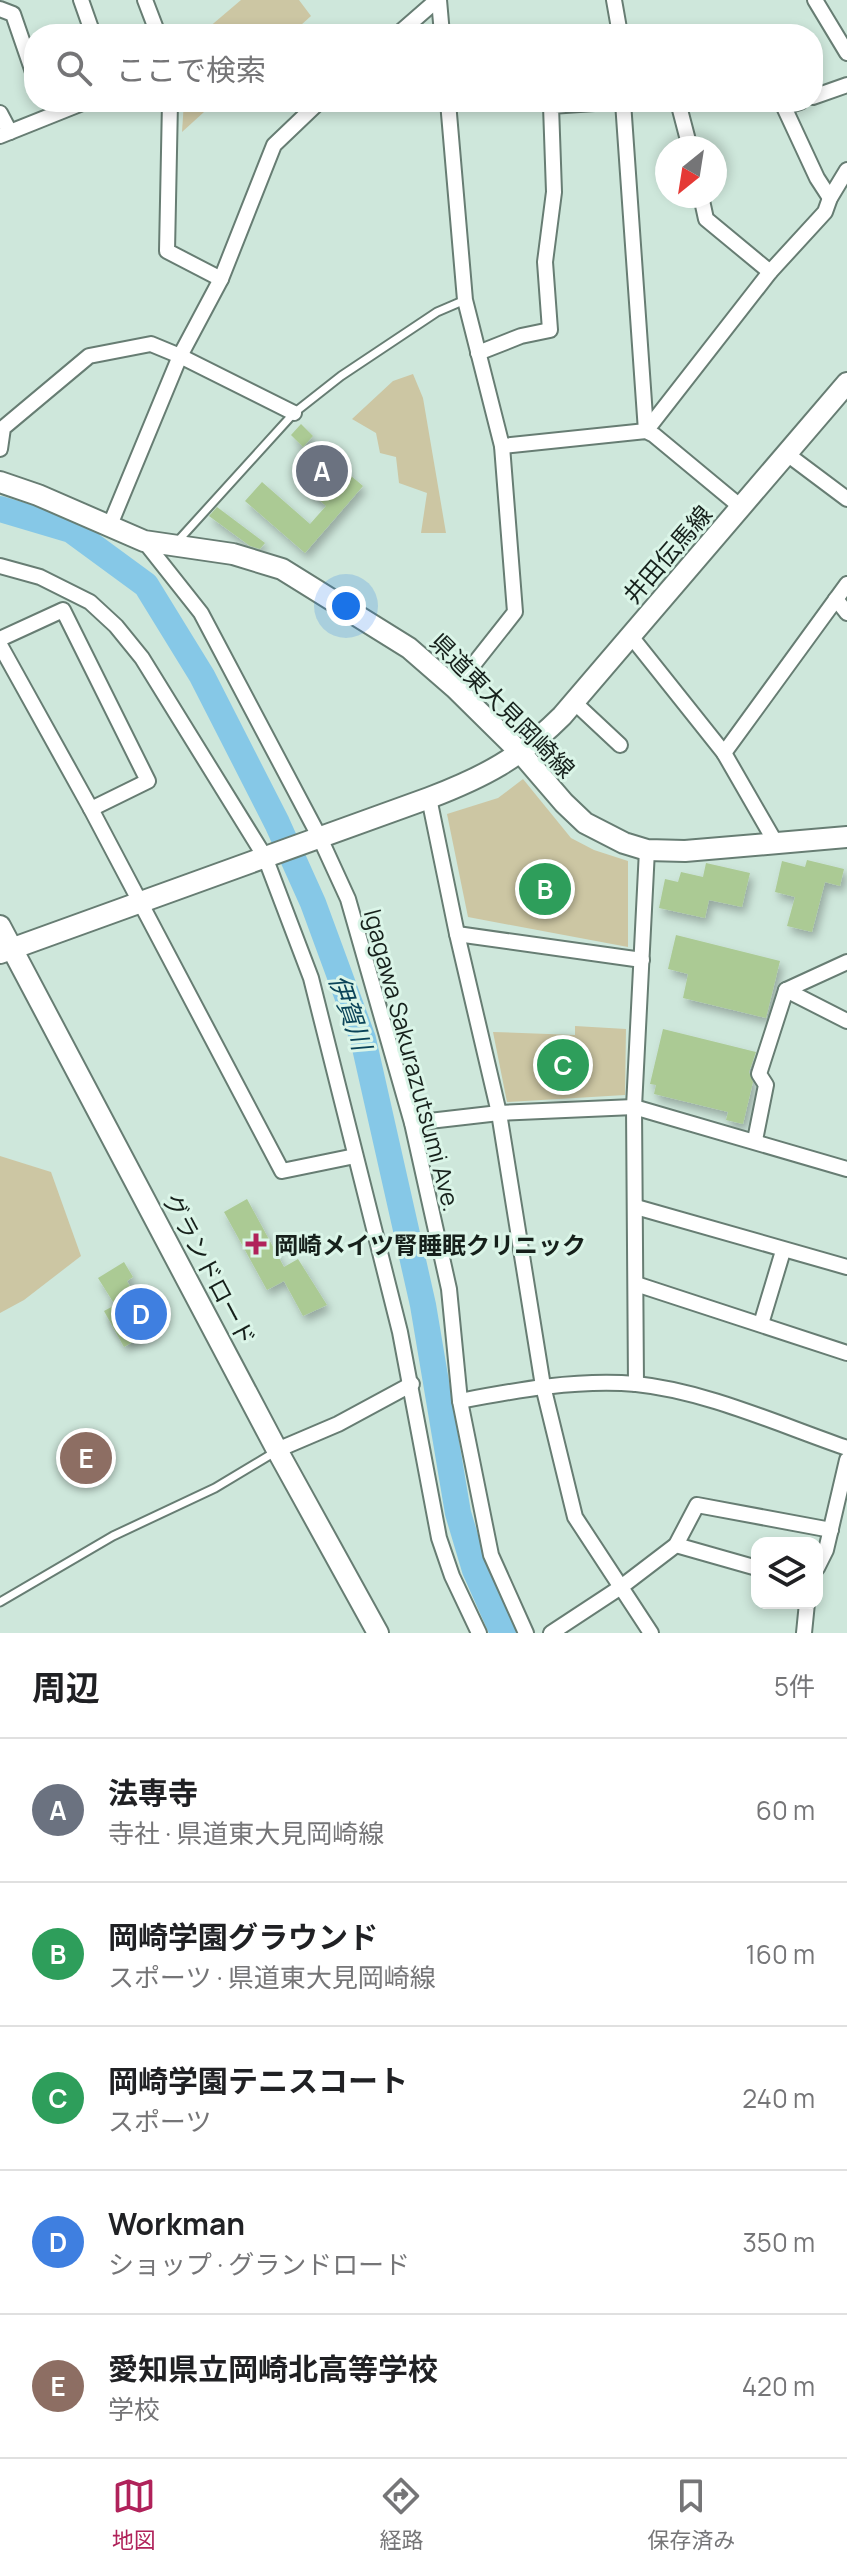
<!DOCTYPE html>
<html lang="ja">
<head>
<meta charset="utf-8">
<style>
  :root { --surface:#fff; --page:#f6f6f6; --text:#202124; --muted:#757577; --line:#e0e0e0; --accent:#b0225a }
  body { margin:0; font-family:Manrope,"Noto Sans JP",sans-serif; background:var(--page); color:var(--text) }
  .controls { position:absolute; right:24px; bottom:24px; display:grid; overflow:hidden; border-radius:16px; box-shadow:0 4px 12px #0003 }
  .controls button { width:72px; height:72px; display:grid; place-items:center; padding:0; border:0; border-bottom:2px solid var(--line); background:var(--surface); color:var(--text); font:40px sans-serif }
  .compass { position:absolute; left:655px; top:136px; width:72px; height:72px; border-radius:50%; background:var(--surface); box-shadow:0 4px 12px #0003; rotate:210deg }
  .you { position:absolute; left:346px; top:606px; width:28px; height:28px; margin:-20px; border:6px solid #fff; border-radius:50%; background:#1a73e8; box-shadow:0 0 0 12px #1a73e833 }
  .badge { display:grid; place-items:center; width:52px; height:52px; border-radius:50%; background:var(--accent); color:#fff; font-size:26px; font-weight:700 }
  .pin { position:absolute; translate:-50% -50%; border:4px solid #fff; box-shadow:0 2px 8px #0006 }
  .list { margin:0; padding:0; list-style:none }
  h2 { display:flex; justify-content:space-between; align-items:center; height:104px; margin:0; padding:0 32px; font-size:34px }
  h2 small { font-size:26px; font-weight:400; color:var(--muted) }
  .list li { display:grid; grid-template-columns:52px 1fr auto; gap:24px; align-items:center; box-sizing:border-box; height:144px; padding:0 32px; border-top:2px solid var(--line) }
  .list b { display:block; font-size:30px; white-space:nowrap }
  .list p { margin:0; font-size:26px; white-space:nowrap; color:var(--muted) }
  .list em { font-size:26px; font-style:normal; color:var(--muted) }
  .icon { flex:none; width:44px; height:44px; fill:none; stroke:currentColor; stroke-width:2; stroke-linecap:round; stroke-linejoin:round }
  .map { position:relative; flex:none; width:847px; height:1633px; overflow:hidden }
  .search { position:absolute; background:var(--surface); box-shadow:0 4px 12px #0003; left:24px; right:24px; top:24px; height:88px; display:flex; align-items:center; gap:20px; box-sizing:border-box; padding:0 28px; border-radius:32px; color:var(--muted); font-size:30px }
  .sheet { height:824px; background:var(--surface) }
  nav { display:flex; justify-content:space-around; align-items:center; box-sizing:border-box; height:112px; border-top:2px solid var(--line); background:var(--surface); font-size:22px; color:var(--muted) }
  nav a { display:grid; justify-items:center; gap:4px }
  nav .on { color:var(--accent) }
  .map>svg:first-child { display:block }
  .green { fill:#ccc6a3 }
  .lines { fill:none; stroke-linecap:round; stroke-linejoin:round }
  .river { stroke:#86c8e7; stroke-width:26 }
  .building { fill:#abca94; filter:url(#shadow) }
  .lane-casing { stroke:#677d73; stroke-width:11 }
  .street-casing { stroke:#677d73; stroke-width:18 }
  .secondary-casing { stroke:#677d73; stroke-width:24 }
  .lane { stroke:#fff; stroke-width:7 }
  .street { stroke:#fff; stroke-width:14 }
  .secondary { stroke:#fff; stroke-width:20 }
  .poi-dot { fill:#b0225a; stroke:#dbf5e8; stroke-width:3 }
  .labels { text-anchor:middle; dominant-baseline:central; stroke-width:6; stroke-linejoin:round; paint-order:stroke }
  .street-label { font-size:24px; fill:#16201b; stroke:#dbf5e8 }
  .poi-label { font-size:24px; font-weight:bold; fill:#16201b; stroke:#dbf5e8; text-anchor:start }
  .water-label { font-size:26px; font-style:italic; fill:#0b4459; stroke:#dbf5e8 }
</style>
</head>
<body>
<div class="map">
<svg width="847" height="1633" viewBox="0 0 847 1633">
  <defs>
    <filter id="shadow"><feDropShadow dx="3.5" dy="6" stdDeviation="4" flood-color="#0004"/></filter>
  </defs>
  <rect width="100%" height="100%" fill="#cee7db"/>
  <g class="green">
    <path d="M241,0H299L311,16L291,34H201Z"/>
    <path d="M184,102H215L182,132Z"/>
    <path d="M413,374L423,398L446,533H421L427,493L399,483L396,457L380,453L376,433L352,419L393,381Z"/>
    <path d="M523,779L571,838L594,850L628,861V947L468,917L447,814L498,798Z"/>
    <path d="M575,1026L626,1029L625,1095L507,1102L493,1032L575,1035Z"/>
    <path d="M0,1156L51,1172L81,1256L24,1300L0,1313Z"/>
  </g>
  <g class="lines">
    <path class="river" d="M0,509L71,530L146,585L202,676L277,823L313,903L363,1039L423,1305L458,1513L475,1570L503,1633"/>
  </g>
  <g class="building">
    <path d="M301,424L313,436L303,447L291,435Z"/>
    <path d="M332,460L363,486L305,553L245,501L262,482L310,524L326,506L306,488Z"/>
    <path d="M217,507L265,543L260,549L250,546L209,516Z"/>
    <path d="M807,860L844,869L840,886L825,882L812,932L787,926L795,897L775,892L782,861L805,867Z"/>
    <path d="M706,863L750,873L742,907L709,900L705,918L659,908L665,879L678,882L681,872L703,877Z"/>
    <path d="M676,935L780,961L766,1018L683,998L688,974L668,969Z"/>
    <path d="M663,1029L756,1052L749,1072L753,1082L743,1124L726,1120L728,1112L654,1094L656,1085L650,1084Z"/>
    <path d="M247,1199L284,1267L298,1259L327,1305L303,1316L284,1281L267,1290L224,1212Z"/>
    <path d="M124,1262L133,1277L127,1281L154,1330L124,1347L104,1311L115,1305L98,1278Z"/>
  </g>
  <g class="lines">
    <defs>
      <g id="lane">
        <path d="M176,543L294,413L341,376L437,312L465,300"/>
        <path d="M0,1602L113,1536L215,1488L275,1452"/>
      </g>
      <g id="street">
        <path d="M81,0L93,34"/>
        <path d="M145,0L158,34"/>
        <path d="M439,0L442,34"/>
        <path d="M614,0L620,34"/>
        <path d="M815,0L847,53"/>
        <path d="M0,9L13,14L34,75"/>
        <path d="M398,34L437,0"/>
        <path d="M813,97L847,85"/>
        <path d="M170,102L167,251L221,279"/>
        <path d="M448,102L465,300L502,446L515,612L455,688"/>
        <path d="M623,102L646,431"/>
        <path d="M678,102L690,148"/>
        <path d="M800,102L784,107L817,178L830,198"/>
        <path d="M0,113L10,132"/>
        <path d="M0,136L85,102"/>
        <path d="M701,196L706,219L770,272"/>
        <path d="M478,353L521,336L550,330L545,262L554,192L551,106L609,102"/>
        <path d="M646,431L770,272L825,212L830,198L847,170"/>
        <path d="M502,446L646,431L654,435L742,508"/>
        <path d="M0,449L3,428L89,356L151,344L180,356L294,413"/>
        <path d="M787,454L847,499"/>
        <path d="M110,525L180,356L221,279L274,145L319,102"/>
        <path d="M144,541L201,613L320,838L348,899L412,1123L449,1289L460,1401L491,1555L526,1633"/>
        <path d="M0,566L40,577L90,602L116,626L142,658L265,857L311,978L400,1332L439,1538L452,1576L479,1633"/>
        <path d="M836,599L847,613"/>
        <path d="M630,635L724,753L777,845"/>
        <path d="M0,639L63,610L148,781L91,809"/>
        <path d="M0,645L91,809L282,1171L355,1156"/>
        <path d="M574,702L620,745"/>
        <path d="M724,753L847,584"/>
        <path d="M429,798L457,934L499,1113L543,1386L575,1517L651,1633"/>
        <path d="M457,934L642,960"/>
        <path d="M786,990L847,1021"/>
        <path d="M412,1123L499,1113L634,1107L847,1169"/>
        <path d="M755,1140L766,1085L759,1074L786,990L847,962"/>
        <path d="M636,1207L847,1267"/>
        <path d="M636,1284L847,1353"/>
        <path d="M761,1324L783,1251"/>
        <path d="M636,1384L634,1107L647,850"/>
        <path d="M460,1401C517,1390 578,1379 636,1384C706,1391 780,1425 847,1448"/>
        <path d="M277,1450L338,1424L412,1384"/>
        <path d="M676,1545L757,1568"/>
        <path d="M817,1568L826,1550L847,1460"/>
        <path d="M551,1633L621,1587L676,1545L697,1505L831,1530"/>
        <path d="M804,1633L807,1603"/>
      </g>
      <g id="secondary">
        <path d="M0,482L38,495L144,541L233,554L282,569L409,648L455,688L521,753L564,803L585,823L624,843L647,850L685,851L847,837"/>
        <path d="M0,926L277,1450L378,1633"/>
        <path d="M0,953L429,798C484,777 520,758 562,716L847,383"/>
      </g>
    </defs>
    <use href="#lane" class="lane-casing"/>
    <use href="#street" class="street-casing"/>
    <use href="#secondary" class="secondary-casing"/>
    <use href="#lane" class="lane"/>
    <use href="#street" class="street"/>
    <use href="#secondary" class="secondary"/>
  </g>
  <path class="poi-dot" d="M252 1232h8v8h8v8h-8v8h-8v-8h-8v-8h8z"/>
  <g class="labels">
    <g class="street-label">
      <text transform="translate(667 554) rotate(-49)">井田伝馬線</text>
      <text transform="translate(503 705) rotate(45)">県道東大見岡崎線</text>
      <text transform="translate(413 1060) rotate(75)">Igagawa Sakurazutsumi Ave.</text>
      <text transform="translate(210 1269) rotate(62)">グランドロード</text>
    </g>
    <g class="poi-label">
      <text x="274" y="1244">岡崎メイツ腎睡眠クリニック</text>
    </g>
    <g class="water-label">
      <text transform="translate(351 1012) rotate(71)">伊賀川</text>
    </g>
  </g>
</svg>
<div class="controls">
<button><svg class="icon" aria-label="layers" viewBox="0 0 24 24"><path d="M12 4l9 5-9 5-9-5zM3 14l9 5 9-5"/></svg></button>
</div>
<svg class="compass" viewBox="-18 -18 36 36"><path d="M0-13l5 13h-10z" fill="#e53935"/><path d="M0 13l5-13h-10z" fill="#757577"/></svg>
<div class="you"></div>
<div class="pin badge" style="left:322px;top:471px;background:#6b7280">A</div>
<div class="pin badge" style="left:545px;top:889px;background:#2e9e5b">B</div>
<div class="pin badge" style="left:563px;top:1065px;background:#2e9e5b">C</div>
<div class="pin badge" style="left:141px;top:1314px;background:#3f7fe0">D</div>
<div class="pin badge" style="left:86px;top:1458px;background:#8d6e63">E</div>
<div class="search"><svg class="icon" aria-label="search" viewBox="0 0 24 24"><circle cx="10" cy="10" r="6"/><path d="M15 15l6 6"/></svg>ここで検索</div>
</div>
<section class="sheet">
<h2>周辺<small>5件</small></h2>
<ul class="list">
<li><span class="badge" style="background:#6b7280">A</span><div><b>法専寺</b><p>寺社 · 県道東大見岡崎線</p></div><em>60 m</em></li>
<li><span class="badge" style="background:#2e9e5b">B</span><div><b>岡崎学園グラウンド</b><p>スポーツ · 県道東大見岡崎線</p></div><em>160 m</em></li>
<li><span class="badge" style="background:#2e9e5b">C</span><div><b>岡崎学園テニスコート</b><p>スポーツ</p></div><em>240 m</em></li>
<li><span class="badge" style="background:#3f7fe0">D</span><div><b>Workman</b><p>ショップ · グランドロード</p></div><em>350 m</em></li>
<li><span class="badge" style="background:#8d6e63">E</span><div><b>愛知県立岡崎北高等学校</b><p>学校</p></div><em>420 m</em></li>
</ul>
</section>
<nav>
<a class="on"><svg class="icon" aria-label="map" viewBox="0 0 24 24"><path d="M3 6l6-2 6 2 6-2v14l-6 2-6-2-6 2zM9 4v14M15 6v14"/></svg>地図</a>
<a><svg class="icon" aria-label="directions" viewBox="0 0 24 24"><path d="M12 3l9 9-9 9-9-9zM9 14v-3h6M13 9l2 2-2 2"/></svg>経路</a>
<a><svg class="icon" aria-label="saved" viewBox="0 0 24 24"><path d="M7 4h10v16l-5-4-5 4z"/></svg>保存済み</a>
</nav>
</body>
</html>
